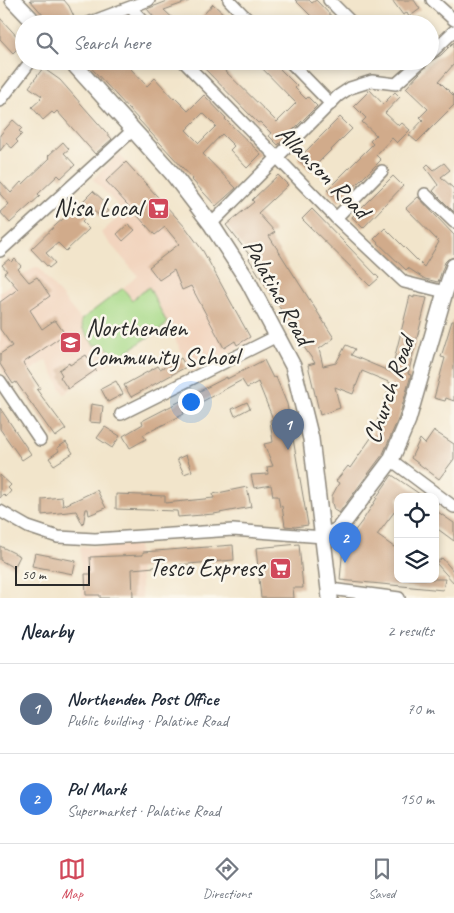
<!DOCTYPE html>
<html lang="en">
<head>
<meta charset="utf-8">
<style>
  :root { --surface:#fff; --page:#f2f2f3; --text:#1f2937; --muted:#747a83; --line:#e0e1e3; --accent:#d1495b }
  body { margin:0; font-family:Caveat,sans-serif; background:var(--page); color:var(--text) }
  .controls { position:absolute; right:15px; bottom:15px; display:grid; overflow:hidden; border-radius:10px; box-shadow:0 2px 8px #0003 }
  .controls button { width:45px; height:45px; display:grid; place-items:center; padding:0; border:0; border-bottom:1px solid var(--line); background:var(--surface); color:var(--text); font:25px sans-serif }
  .scale { position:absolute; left:15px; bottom:12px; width:75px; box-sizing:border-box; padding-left:5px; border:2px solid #2b2b2b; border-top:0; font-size:14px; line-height:18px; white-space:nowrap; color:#2b2b2b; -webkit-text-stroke:4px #fbf7ec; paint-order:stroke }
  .you { position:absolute; left:190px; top:401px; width:18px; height:18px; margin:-12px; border:4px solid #fff; border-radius:50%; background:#1a73e8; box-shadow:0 0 0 8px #1a73e833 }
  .badge { display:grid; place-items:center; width:32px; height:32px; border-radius:50%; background:var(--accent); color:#fff; font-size:16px; font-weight:700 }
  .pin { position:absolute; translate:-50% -41px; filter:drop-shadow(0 1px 2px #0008) }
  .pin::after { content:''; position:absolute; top:26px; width:18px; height:15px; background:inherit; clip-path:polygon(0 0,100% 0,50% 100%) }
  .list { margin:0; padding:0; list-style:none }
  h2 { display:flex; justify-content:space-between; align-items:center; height:65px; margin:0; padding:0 20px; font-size:21px }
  h2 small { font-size:16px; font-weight:400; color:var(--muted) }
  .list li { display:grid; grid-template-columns:32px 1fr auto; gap:15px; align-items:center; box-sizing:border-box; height:90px; padding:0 20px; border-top:1px solid var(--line) }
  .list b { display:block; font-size:19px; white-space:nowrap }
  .list p { margin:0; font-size:16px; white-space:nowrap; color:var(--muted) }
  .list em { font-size:16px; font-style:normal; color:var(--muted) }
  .icon { flex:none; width:28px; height:28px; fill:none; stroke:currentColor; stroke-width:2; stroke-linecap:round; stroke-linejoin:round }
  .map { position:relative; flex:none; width:454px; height:598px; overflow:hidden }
  .search { position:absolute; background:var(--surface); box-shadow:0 2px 8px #0003; left:15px; right:15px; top:15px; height:55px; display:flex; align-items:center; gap:12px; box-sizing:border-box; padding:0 18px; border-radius:28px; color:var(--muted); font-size:19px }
  .sheet { height:245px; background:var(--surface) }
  nav { display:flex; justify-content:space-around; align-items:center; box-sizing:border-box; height:70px; border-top:1px solid var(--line); background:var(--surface); font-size:14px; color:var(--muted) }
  nav a { display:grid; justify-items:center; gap:2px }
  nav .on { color:var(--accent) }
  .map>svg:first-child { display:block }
  .built { fill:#f2d4be }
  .green { fill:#a8da89; stroke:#6a825a }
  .building { fill:#d1ab8b; fill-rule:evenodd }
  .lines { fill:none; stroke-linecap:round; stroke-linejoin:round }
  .minor-casing { stroke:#8e887b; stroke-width:14 }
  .major-casing { stroke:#8e887b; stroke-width:18 }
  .minor { stroke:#fff; stroke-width:11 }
  .major { stroke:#fff; stroke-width:15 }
  .labels { text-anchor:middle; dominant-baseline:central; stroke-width:5; stroke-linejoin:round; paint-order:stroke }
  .street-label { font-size:25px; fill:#2b2b2b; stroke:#fbf7ec }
  .poi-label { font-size:25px; fill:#2b2b2b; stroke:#fbf7ec; text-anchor:end }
</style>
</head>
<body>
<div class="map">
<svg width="454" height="598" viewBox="0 0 454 598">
  <rect width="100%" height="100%" fill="#fbf7ec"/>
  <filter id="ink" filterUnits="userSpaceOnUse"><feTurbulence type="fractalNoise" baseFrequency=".02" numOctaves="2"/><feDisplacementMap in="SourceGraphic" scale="10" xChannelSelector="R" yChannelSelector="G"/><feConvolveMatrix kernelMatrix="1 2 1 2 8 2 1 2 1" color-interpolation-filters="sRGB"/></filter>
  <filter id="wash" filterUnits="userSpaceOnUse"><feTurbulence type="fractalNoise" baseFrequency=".0096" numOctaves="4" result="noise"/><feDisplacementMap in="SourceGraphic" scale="20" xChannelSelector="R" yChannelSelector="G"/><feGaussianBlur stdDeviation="1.12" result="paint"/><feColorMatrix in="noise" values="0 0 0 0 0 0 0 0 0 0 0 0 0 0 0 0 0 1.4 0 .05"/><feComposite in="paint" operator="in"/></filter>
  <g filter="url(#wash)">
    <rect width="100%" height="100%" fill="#f2e5cb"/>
    <g class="built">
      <path d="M119,154L154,195L218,278L252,340L192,372L167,323L64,394L46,360L11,384L0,368V292L35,267H38L81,320L138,276L101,233L124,212L93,179Z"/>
      <path d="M138,544L142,598H83L80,547Z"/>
    </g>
    <path class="green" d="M149,287L167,323L165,326L116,359L105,345H94L83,329L81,320L123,288L132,300Z"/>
    <g id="blocks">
      <g class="building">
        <path d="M30,0H64L69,6L76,21L66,24H51Z"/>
        <path d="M170,0L189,1L164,10L179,24H160L147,9Z"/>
        <path d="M295,0H309L312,3L316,0L339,24H319Z"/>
        <path d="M392,0H414L420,9L409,17L407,13L403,15Z"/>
        <path d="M213,4L226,16L218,24H195Z"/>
        <path d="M0,18L23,43L13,53L0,39Z"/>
        <path d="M454,42V64L439,81L454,96V105L417,142L409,135L423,120L420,117L428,109L406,88L431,61L441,55Z"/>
        <path d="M85,61H125L130,66L129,67L147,86L155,78L174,99L175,98L188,111L204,95L226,118L225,119L261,154L247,168L230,150L234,146L222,134L203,154L236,188L216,206L192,180L193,179ZM203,113L216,126L199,143L186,130Z"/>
        <path d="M197,61H215L277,122L296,103L255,61H272L297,86L295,88L306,99L308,97L317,106L278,145L269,136L271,133L260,122L258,123Z"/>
        <path d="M43,68L60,80L112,139L95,154L57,111L54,114L52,112L43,120L32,107L41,99L40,98L42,96L29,87Z"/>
        <path d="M370,90L383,104L395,92L400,97L385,113L399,126L402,123L410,130L397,143L392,138L376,155L381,160L339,202L327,190L373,144L370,141L376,135L362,122L366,118L354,106Z"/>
        <path d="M340,117L352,129L310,171L298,159Z"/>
        <path d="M13,120L22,128L19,131L22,134L16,140L18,142L12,148L6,143L0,151V135Z"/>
        <path d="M63,142L69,149L64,153L75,165L61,178L58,175L38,194L40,196L10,223L0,212L9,204L0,194V181L11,193L21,182L23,184L50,158L48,156Z"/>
        <path d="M126,162L186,228L203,251L250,337L237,345L235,341L224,348L191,286L182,290L174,270L159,280L149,267L179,244L165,227L155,235L106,181Z"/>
        <path d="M444,163L450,170L441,177L454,189V212L433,191L438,185L425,167L428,164L434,170Z"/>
        <path d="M278,175L288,185L258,213L275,232L269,236L334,338L319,349L323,366L336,363L346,345L355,349L351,355L391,372L410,296L414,298V296L427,298L408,374L411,375L399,417L383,454L339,513L334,510L332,503V496L339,483L336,481L348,466L350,468L371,438L391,383L362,371L353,394L335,387L340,408L320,415L308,365L315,363L283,317L285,316L249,259L251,257L226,225L254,202L252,200Z"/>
        <path d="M393,176L403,186L363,228L352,217Z"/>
        <path d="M93,191L104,201L101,205L108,211L102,218L93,210L82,222L89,229L66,251L58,243L46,253L55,263L49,268L31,249L57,224L75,209Z"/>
        <path d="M418,197L454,235V257L448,259L445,262L438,282L425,279L408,268L406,270L374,239L385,228L424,267L439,242L406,208Z"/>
        <path d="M312,209L379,278L370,286L302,219Z"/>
        <path d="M128,224L135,230L123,241L117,234Z"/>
        <path d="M9,259L12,262L15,259L21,266L18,269L29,282L37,277L50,296L30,310L42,329L55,320L65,334L23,363L40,388L37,390L66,429L55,437L16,382L13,384L0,364V354L12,346L0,329V302L18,289L4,273L7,271L2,265Z"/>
        <path d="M452,321H454V401L446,398L445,401L434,398L445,358L441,357Z"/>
        <path d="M86,355L96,370L68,389L60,377L62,375L59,370L69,363L70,365Z"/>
        <path d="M181,358L186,367L131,397L124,385L158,366L160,369Z"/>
        <path d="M264,360L273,378L276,377L287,404L308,525L295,527L285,526L282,506L280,507L278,496H273L271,485L254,488L251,475L268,474L267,467L273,466L264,444L273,442L270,420L273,419L258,382L247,388L242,380L183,412L184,414L143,435L146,439L130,448L123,436L143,424L142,421L227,377V379Z"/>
        <path d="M116,381L123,394L108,402L101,389Z"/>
        <path d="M247,402L250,408L235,416L232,409Z"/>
        <path d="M91,404L103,406L101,423L89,422Z"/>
        <path d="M0,408L31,454L22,460L0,429Z"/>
        <path d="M105,427L120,436L112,448L97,438Z"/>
        <path d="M434,431L454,444V459L439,479L411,458L420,439L425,444Z"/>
        <path d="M66,442L73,453L54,465L49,458L59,451L57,448Z"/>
        <path d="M186,455L192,471L184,474L177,459Z"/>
        <path d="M0,475L11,485L8,488L11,491L6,497L3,494L0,498Z"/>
        <path d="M392,475L424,497H398V513L395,511L377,535L394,547H398V579H445L443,590L340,580L343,546L363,520L377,498H376Z"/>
        <path d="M247,487L251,507L214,514L178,517L177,511L116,509V494L165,496V503L214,498L213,494Z"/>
        <path d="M97,490L106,508L89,515L88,509H86L83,525L76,511L42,515V499L62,497L63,506Z"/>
        <path d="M435,510L454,523V541L435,527Z"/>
        <path d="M299,544L303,588H293L294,598H261L256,548Z"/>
        <path d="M233,545L234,560L132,569L133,598H100V595H86L85,574H91L90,557L143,555V552Z"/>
        <path d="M0,546L20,556L14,568L0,560Z"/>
        <path d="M35,553L76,561L73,574L32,566Z"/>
        <path d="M442,558L454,572V583L436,563Z"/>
      </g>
    </g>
  </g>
  <g filter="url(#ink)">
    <use href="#blocks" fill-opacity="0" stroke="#8e887b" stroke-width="1"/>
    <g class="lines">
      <defs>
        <g id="minor">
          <path d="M229,0L252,24"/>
          <path d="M329,0L353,24"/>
          <path d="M432,0L454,20"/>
          <path d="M131,8L146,24"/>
          <path d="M86,24L149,0"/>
          <path d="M430,54L454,31"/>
          <path d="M183,61L336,218L404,282L445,292"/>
          <path d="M289,61L331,104"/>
          <path d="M0,101L31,61"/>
          <path d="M425,194L454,222"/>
          <path d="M336,218L382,171"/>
          <path d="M211,224L338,96L350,88L372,81L396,84L422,61"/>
          <path d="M0,251L133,130"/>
          <path d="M0,381L40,440"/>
          <path d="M121,414L277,336"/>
          <path d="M391,460L454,507"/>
          <path d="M0,511L28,527L58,537L95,539L233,530L323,537"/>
          <path d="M330,589L399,598"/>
        </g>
        <g id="major">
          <path d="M13,0L36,24"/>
          <path d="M71,61L172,173L211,224L248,281L293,366L311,439L330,598"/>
          <path d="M323,537L338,530L391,460L408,420L445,292L454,266"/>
        </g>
      </defs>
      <use href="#minor" class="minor-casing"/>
      <use href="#major" class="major-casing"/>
      <use href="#minor" class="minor"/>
      <use href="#major" class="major"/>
    </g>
  </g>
  <defs>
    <symbol id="supermarket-square" viewBox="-11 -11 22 22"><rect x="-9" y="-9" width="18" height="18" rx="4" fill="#d1495b" stroke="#fbf7ec"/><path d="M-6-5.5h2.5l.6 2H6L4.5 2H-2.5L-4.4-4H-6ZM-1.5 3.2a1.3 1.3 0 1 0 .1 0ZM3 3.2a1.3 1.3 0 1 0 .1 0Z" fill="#fff"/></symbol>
    <symbol id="school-square" viewBox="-11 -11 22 22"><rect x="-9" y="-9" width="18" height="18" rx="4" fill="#d1495b" stroke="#fbf7ec"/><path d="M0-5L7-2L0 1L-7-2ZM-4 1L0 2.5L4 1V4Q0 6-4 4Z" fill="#fff"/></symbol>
  </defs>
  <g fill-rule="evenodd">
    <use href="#supermarket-square" x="146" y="196" width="25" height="25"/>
    <use href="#school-square" x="58" y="330" width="25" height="25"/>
    <use href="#supermarket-square" x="268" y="556" width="25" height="25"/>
  </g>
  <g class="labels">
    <g class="street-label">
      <text transform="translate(323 172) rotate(45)">Allanson Road</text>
      <text transform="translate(278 292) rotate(61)">Palatine Road</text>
      <text transform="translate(389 390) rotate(-71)">Church Road</text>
    </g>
    <g class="poi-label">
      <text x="142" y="208">Nisa Local</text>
      <text x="86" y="328" text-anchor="start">Northenden<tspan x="86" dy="29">Community School</tspan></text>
      <text x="264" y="568">Tesco Express</text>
    </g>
  </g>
</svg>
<div class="controls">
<button><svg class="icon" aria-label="locate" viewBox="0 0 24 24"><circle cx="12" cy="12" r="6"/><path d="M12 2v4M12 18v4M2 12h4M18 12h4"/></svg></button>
<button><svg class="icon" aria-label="layers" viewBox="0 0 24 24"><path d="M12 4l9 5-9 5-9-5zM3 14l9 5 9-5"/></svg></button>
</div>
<div class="scale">50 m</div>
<div class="you"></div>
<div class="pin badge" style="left:288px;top:450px;background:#5c6f8a">1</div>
<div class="pin badge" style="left:345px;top:563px;background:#3f7fe0">2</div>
<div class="search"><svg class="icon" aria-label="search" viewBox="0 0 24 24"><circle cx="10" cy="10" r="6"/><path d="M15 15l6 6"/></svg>Search here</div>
</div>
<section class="sheet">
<h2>Nearby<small>2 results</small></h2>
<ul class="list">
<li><span class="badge" style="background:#5c6f8a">1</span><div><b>Northenden Post Office</b><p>Public building · Palatine Road</p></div><em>70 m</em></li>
<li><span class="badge" style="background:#3f7fe0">2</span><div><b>Pol Mark</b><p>Supermarket · Palatine Road</p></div><em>150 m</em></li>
</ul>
</section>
<nav>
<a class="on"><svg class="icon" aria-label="map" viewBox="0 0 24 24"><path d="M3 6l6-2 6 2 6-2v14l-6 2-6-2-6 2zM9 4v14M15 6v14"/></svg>Map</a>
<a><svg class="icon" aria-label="directions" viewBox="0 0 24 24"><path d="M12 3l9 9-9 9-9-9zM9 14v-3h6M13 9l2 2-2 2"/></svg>Directions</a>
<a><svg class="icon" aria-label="saved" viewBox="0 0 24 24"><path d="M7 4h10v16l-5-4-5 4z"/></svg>Saved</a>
</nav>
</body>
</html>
